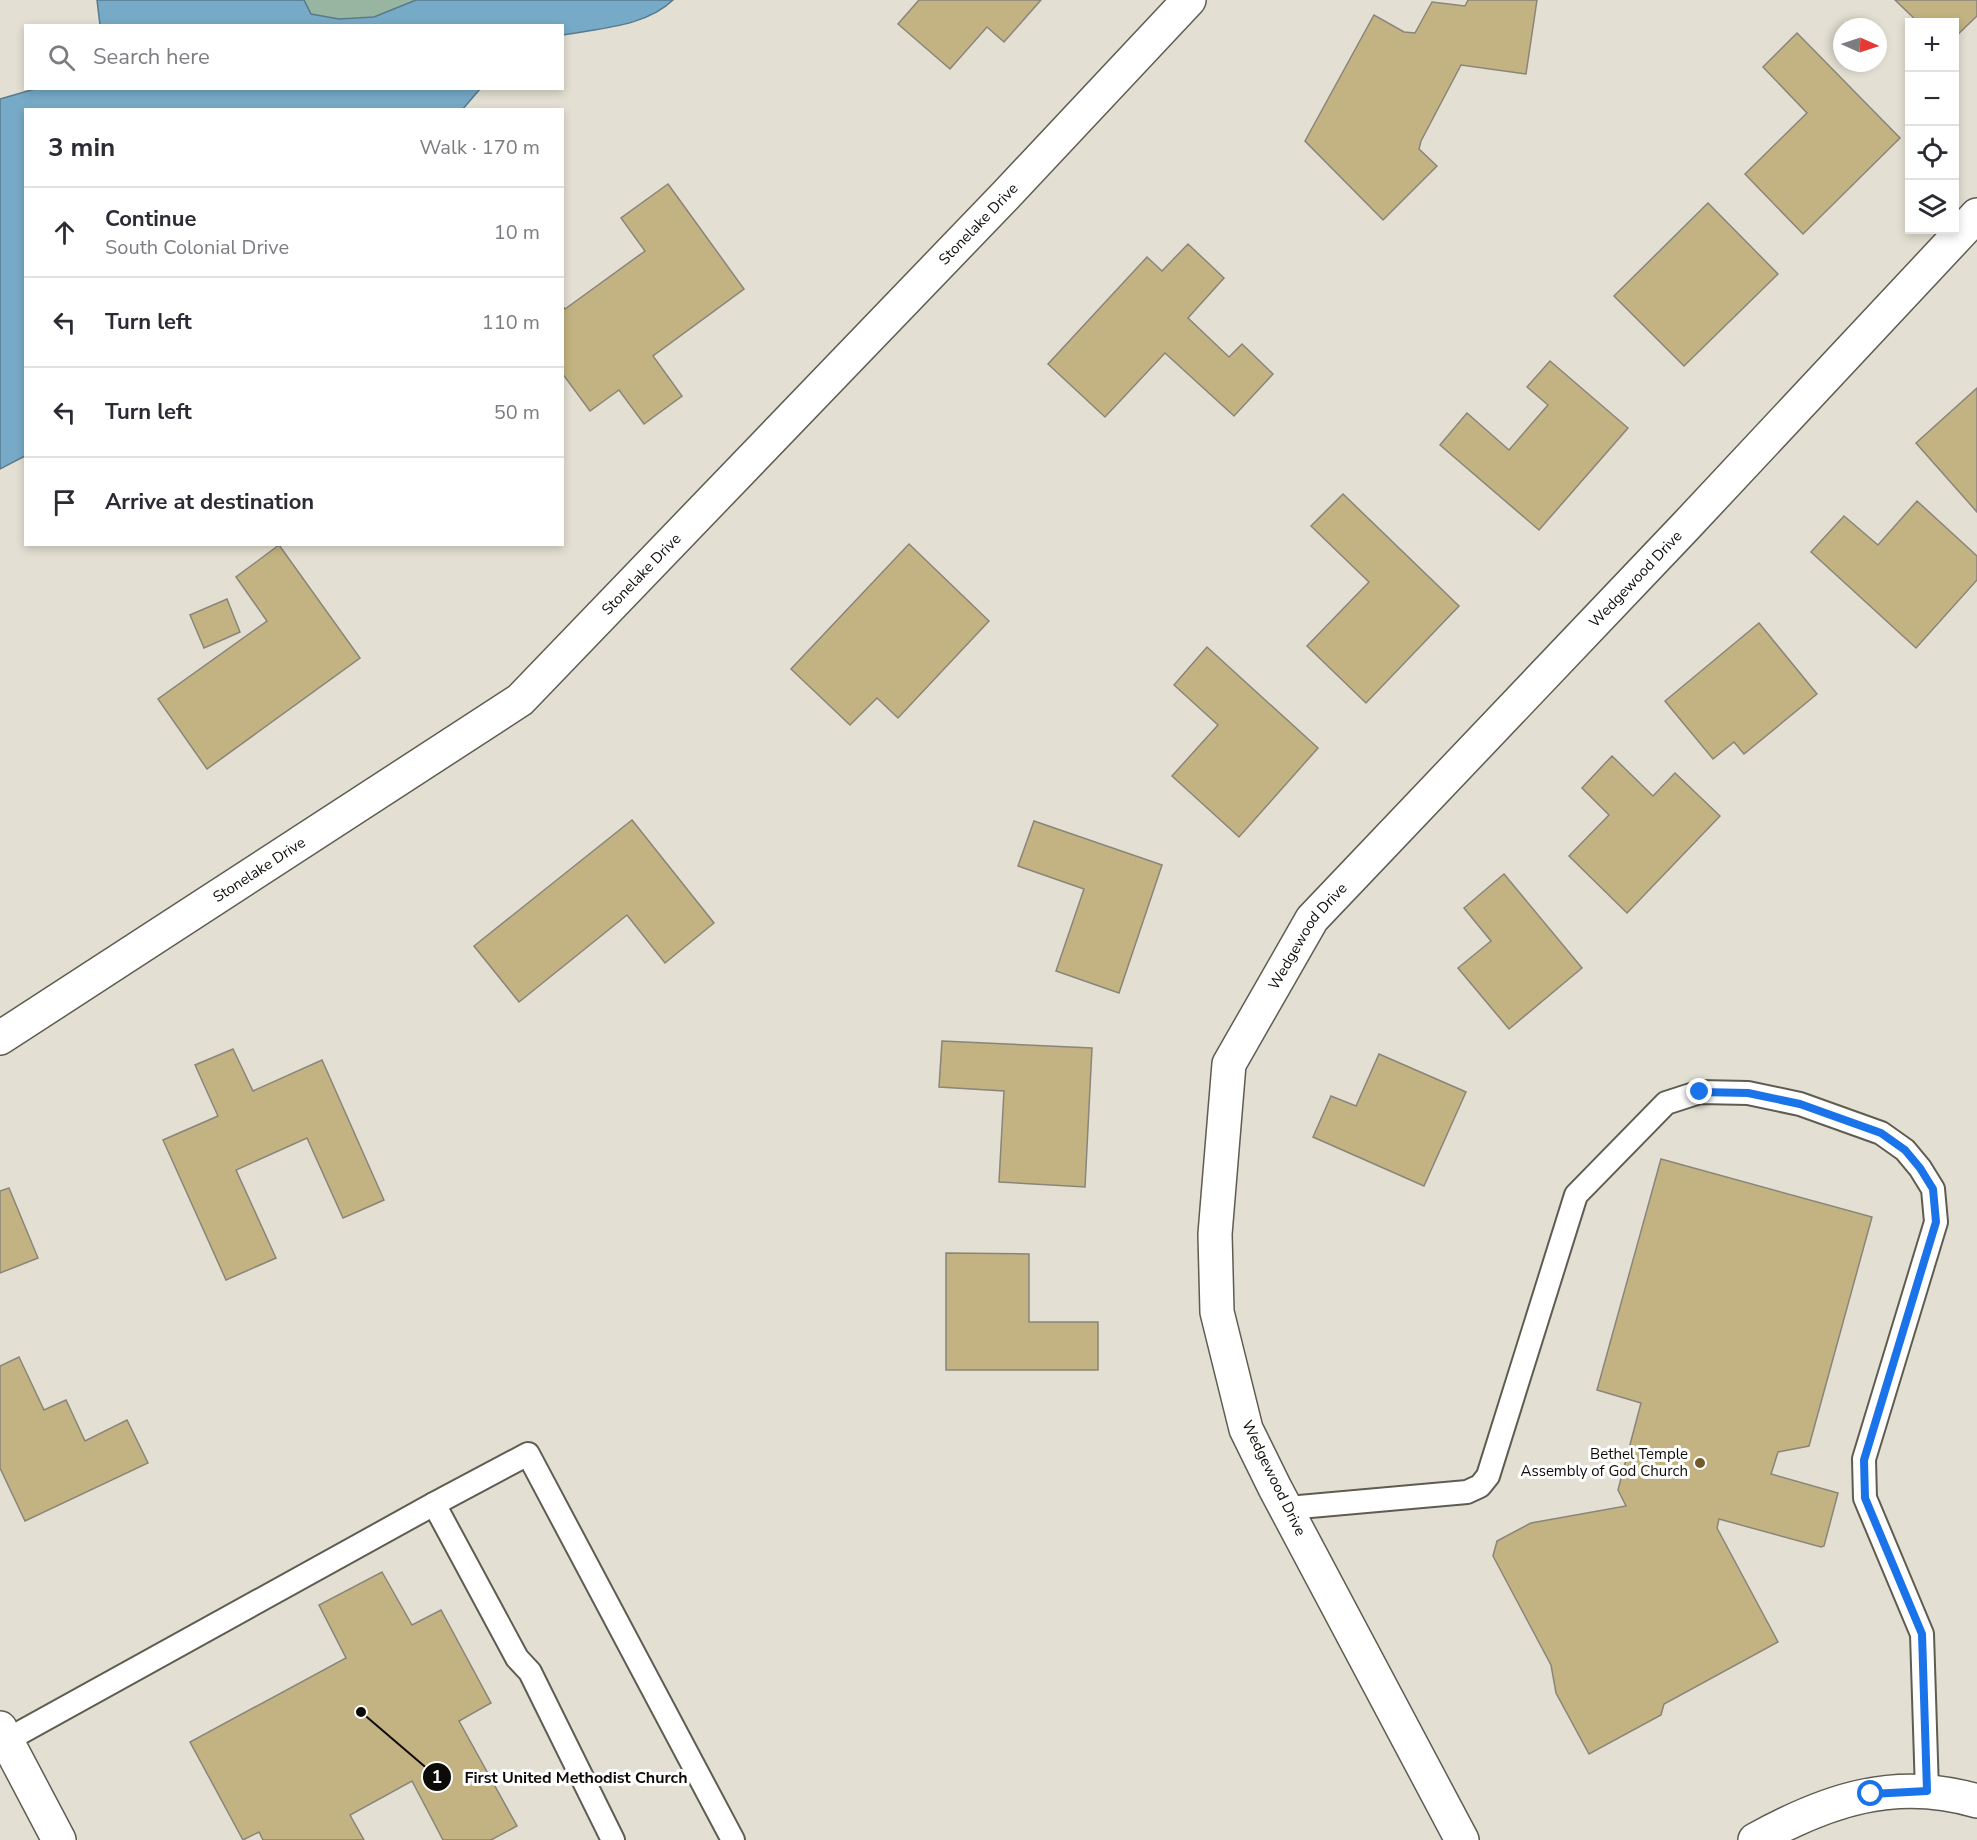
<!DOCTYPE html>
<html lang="en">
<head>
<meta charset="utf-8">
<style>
  :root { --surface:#fff; --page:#f7f7f7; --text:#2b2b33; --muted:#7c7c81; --line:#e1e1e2 }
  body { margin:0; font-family:"Nunito Sans",sans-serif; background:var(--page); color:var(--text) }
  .controls { position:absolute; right:18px; top:18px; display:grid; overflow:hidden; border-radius:0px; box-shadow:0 3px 9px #0003 }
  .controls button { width:54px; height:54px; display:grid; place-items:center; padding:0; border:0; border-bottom:2px solid var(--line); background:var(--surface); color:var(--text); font:30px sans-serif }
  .compass { position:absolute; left:1833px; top:18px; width:54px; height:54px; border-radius:50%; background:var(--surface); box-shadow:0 3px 9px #0003; rotate:93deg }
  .stop { position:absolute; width:18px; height:18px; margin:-14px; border:4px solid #1a73e8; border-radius:50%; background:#fff }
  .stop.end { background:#1a73e8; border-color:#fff; box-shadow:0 2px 6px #0008 }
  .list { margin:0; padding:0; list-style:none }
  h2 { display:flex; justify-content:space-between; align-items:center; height:78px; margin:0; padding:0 24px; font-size:26px }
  h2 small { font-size:20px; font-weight:400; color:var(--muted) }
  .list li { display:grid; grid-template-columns:39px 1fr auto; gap:18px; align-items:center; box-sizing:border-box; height:90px; padding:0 24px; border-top:2px solid var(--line) }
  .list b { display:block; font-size:22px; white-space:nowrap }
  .list p { margin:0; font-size:20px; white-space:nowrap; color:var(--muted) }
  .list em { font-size:20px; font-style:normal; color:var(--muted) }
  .icon { flex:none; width:33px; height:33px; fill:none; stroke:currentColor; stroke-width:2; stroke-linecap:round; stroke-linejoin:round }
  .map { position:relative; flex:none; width:1977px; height:1840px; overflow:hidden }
  .search { position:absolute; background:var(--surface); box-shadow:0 3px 9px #0003; left:24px; top:24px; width:540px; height:66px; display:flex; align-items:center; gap:15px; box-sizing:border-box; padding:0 21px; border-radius:0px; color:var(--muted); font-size:22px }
  .panel { position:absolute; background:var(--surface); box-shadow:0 3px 9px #0003; left:24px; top:108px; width:540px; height:438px; border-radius:0px }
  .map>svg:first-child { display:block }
  .green { fill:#98b5a1 }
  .water { fill:#77aac7; stroke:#577a8d; stroke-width:1.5 }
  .building { fill:#c3b382; stroke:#89857a; stroke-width:1.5 }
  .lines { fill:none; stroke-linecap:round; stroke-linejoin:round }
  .lane-casing { stroke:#5f5c51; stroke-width:26 }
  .street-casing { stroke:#5f5c51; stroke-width:36 }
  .secondary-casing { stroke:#5f5c51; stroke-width:36 }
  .lane { stroke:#fff; stroke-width:22 }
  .street { stroke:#fff; stroke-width:33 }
  .secondary { stroke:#fff; stroke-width:33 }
  .route { stroke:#1a73e8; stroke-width:8 }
  .poi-dot { fill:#74592b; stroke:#fff; stroke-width:2 }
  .labels { text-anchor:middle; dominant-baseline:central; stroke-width:6; stroke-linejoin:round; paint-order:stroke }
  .street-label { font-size:15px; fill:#0d0b07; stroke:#fff }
  .poi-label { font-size:15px; fill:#0d0b07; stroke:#fff; text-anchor:end }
  .leader { fill:none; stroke:#0d0b07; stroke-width:2 }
  .callout-dot { fill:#0d0b07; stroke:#fff; stroke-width:2 }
  .mark-label { font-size:18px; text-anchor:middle; font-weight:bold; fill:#fff }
  .callout-label { font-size:16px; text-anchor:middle; font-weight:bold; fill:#0d0b07; stroke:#fff; stroke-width:6; stroke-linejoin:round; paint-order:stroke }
</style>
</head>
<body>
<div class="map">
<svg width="1977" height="1840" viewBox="0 0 1977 1840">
  <rect width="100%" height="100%" fill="#e3dfd2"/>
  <path class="green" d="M304,0H416L375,17L339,19L310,14Z"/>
  <g class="water">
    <path d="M97,0H304L311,14L339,19L374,17L416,0H673C645,27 599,28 563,35L562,26L100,25Z"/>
    <path d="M38,88H480V89L462,110H26L25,456L0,469V99Z"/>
  </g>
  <g class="building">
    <path d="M919,0H1041L1004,42L987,27L950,69L898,24Z"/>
    <path d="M1468,0H1537L1526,74L1461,65L1421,141L1419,149L1437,166L1383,220L1305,141L1374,15L1404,32L1415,33L1432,2L1465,6Z"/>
    <path d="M1895,0H1977V16L1954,38V22H1918Z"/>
    <path d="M1797,33L1900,138L1803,234L1745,174L1807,113L1763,67Z"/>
    <path d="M668,184L744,289L653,356L682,396L644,424L619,390L590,411L562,373V305L565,309L645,251L621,218Z"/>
    <path d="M1708,203L1778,274L1684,366L1614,296Z"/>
    <path d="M1188,244L1224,278L1188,318L1229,357L1242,344L1273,374L1234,416L1165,353L1105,417L1048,364L1147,257L1162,271Z"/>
    <path d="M1550,361L1628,428L1539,530L1440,445L1467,413L1509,450L1548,405L1527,387Z"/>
    <path d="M1977,388V512L1916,443Z"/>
    <path d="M1343,494L1459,606L1366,703L1307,646L1369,582L1311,526Z"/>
    <path d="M1917,501L1977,556V580L1916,648L1811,552L1844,516L1878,545Z"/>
    <path d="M909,544L989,621L898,718L877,698L850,725L791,669Z"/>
    <path d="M279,545L360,658L207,769L158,699L267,621L236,577Z"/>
    <path d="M227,599L240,632L204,648L190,615Z"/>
    <path d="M1759,623L1817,694L1744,754L1734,742L1713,759L1665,701Z"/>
    <path d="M1207,647L1318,748L1239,837L1172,776L1218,725L1174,685Z"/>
    <path d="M1612,756L1653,796L1675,773L1720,816L1627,913L1569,856L1609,815L1582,788Z"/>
    <path d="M632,820L714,923L665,963L627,915L519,1002L474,946Z"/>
    <path d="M1034,821L1162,865L1119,993L1056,971L1084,889L1018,866Z"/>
    <path d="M1504,874L1582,968L1509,1029L1458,968L1491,941L1464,908Z"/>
    <path d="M942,1041L1092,1048L1085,1187L999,1182L1004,1091L939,1087Z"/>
    <path d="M233,1049L253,1091L322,1060L384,1200L343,1218L307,1138L236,1170L276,1258L226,1280L163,1140L218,1116L195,1065Z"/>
    <path d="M1379,1054L1466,1092L1424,1186L1313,1137L1331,1096L1356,1106Z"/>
    <path d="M1661,1159L1872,1217L1809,1446L1778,1452L1771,1474L1838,1493L1824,1546L1821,1547L1719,1519L1717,1528L1778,1642L1664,1704L1661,1715L1589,1754L1556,1693L1551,1665L1493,1556L1497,1541L1531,1523L1626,1506L1618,1490L1641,1403L1597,1390Z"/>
    <path d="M9,1188L38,1258L0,1273V1191Z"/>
    <path d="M946,1253L1029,1254V1322H1098V1370H946Z"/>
    <path d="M19,1357L44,1410L66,1400L85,1441L127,1420L148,1463L25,1521L0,1468V1366Z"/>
    <path d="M382,1572L412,1625L441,1610L491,1703L459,1721L517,1826L491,1840H443L412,1781L350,1815L364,1840H263L259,1832L243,1840L190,1742L346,1658L319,1605Z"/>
  </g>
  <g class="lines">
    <defs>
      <g id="lane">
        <path d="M434,1504L517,1658L530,1672L613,1840"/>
        <path d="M1288,1508L1467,1492L1480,1486L1488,1476L1576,1195L1666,1103L1700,1092L1748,1093L1800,1104L1881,1133L1905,1150L1920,1168L1933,1189L1936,1222L1864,1459L1865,1498L1922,1634L1927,1791"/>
        <path d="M7,1740L434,1504L528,1454L733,1840"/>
      </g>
      <g id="street">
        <path id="s1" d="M0,1038L520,700L1005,196L1189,0"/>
        <path id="s2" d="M1462,1840L1275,1488L1246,1429L1217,1312L1215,1234L1229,1064L1312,919L1685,527L1977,215"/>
      </g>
      <g id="secondary">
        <path d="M0,1728L59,1840"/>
        <path d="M1755,1840C1827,1800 1895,1777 1977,1801"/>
      </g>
    </defs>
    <use href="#lane" class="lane-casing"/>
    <use href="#street" class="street-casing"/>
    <use href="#secondary" class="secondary-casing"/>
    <use href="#lane" class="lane"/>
    <use href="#street" class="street"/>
    <use href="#secondary" class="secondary"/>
  </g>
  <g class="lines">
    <path class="route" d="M1700,1092L1748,1093L1800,1104L1881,1133L1905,1150L1920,1168L1933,1189L1936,1222L1864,1460L1865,1498L1922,1634L1927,1791L1871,1794"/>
  </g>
  <circle class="poi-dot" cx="1700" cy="1463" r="6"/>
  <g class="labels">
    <g class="street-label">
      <text stroke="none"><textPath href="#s1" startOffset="1281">Stonelake Drive</textPath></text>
      <text stroke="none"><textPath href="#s1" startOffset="795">Stonelake Drive</textPath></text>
      <text stroke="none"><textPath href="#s2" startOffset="1470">Wedgewood Drive</textPath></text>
      <text stroke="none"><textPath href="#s1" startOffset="309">Stonelake Drive</textPath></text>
      <text stroke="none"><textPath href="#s2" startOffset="984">Wedgewood Drive</textPath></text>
      <text transform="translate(1274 1478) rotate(64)">Wedgewood Drive</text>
    </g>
    <g class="poi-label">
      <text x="1688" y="1454">Bethel Temple<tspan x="1688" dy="17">Assembly of God Church</tspan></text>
    </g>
  </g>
  <path class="leader" d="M361 1712L437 1777"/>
  <g class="callout-dot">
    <circle cx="361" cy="1712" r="6"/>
    <circle cx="437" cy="1777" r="15"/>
  </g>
  <g class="mark-label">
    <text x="437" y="1783">1</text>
  </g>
  <g class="callout-label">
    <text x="576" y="1783">First United Methodist Church</text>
  </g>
</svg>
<div class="controls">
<button>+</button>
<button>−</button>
<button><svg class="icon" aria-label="locate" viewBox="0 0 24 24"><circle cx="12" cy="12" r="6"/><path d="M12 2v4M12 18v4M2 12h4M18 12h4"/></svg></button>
<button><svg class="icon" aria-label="layers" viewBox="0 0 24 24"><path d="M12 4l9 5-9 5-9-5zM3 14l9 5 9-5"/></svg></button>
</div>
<svg class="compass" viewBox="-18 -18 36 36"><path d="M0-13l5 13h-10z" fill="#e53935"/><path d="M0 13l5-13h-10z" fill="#7c7c81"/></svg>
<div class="stop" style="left:1871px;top:1794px"></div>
<div class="stop end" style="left:1700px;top:1092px"></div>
<div class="search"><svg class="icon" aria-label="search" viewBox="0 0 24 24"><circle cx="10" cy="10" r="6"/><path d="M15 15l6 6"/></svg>Search here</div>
<section class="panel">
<h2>3 min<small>Walk · 170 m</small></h2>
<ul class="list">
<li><svg class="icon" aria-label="ahead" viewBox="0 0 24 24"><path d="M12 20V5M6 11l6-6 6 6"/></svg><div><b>Continue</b><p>South Colonial Drive</p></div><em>10 m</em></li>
<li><svg class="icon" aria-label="left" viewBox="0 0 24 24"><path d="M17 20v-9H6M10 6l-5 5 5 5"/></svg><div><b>Turn left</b></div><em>110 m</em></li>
<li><svg class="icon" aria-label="left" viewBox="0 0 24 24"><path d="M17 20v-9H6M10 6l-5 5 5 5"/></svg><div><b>Turn left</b></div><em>50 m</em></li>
<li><svg class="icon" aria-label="arrive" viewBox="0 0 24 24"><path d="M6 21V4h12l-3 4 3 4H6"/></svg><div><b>Arrive at destination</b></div></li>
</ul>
</section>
</div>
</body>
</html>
